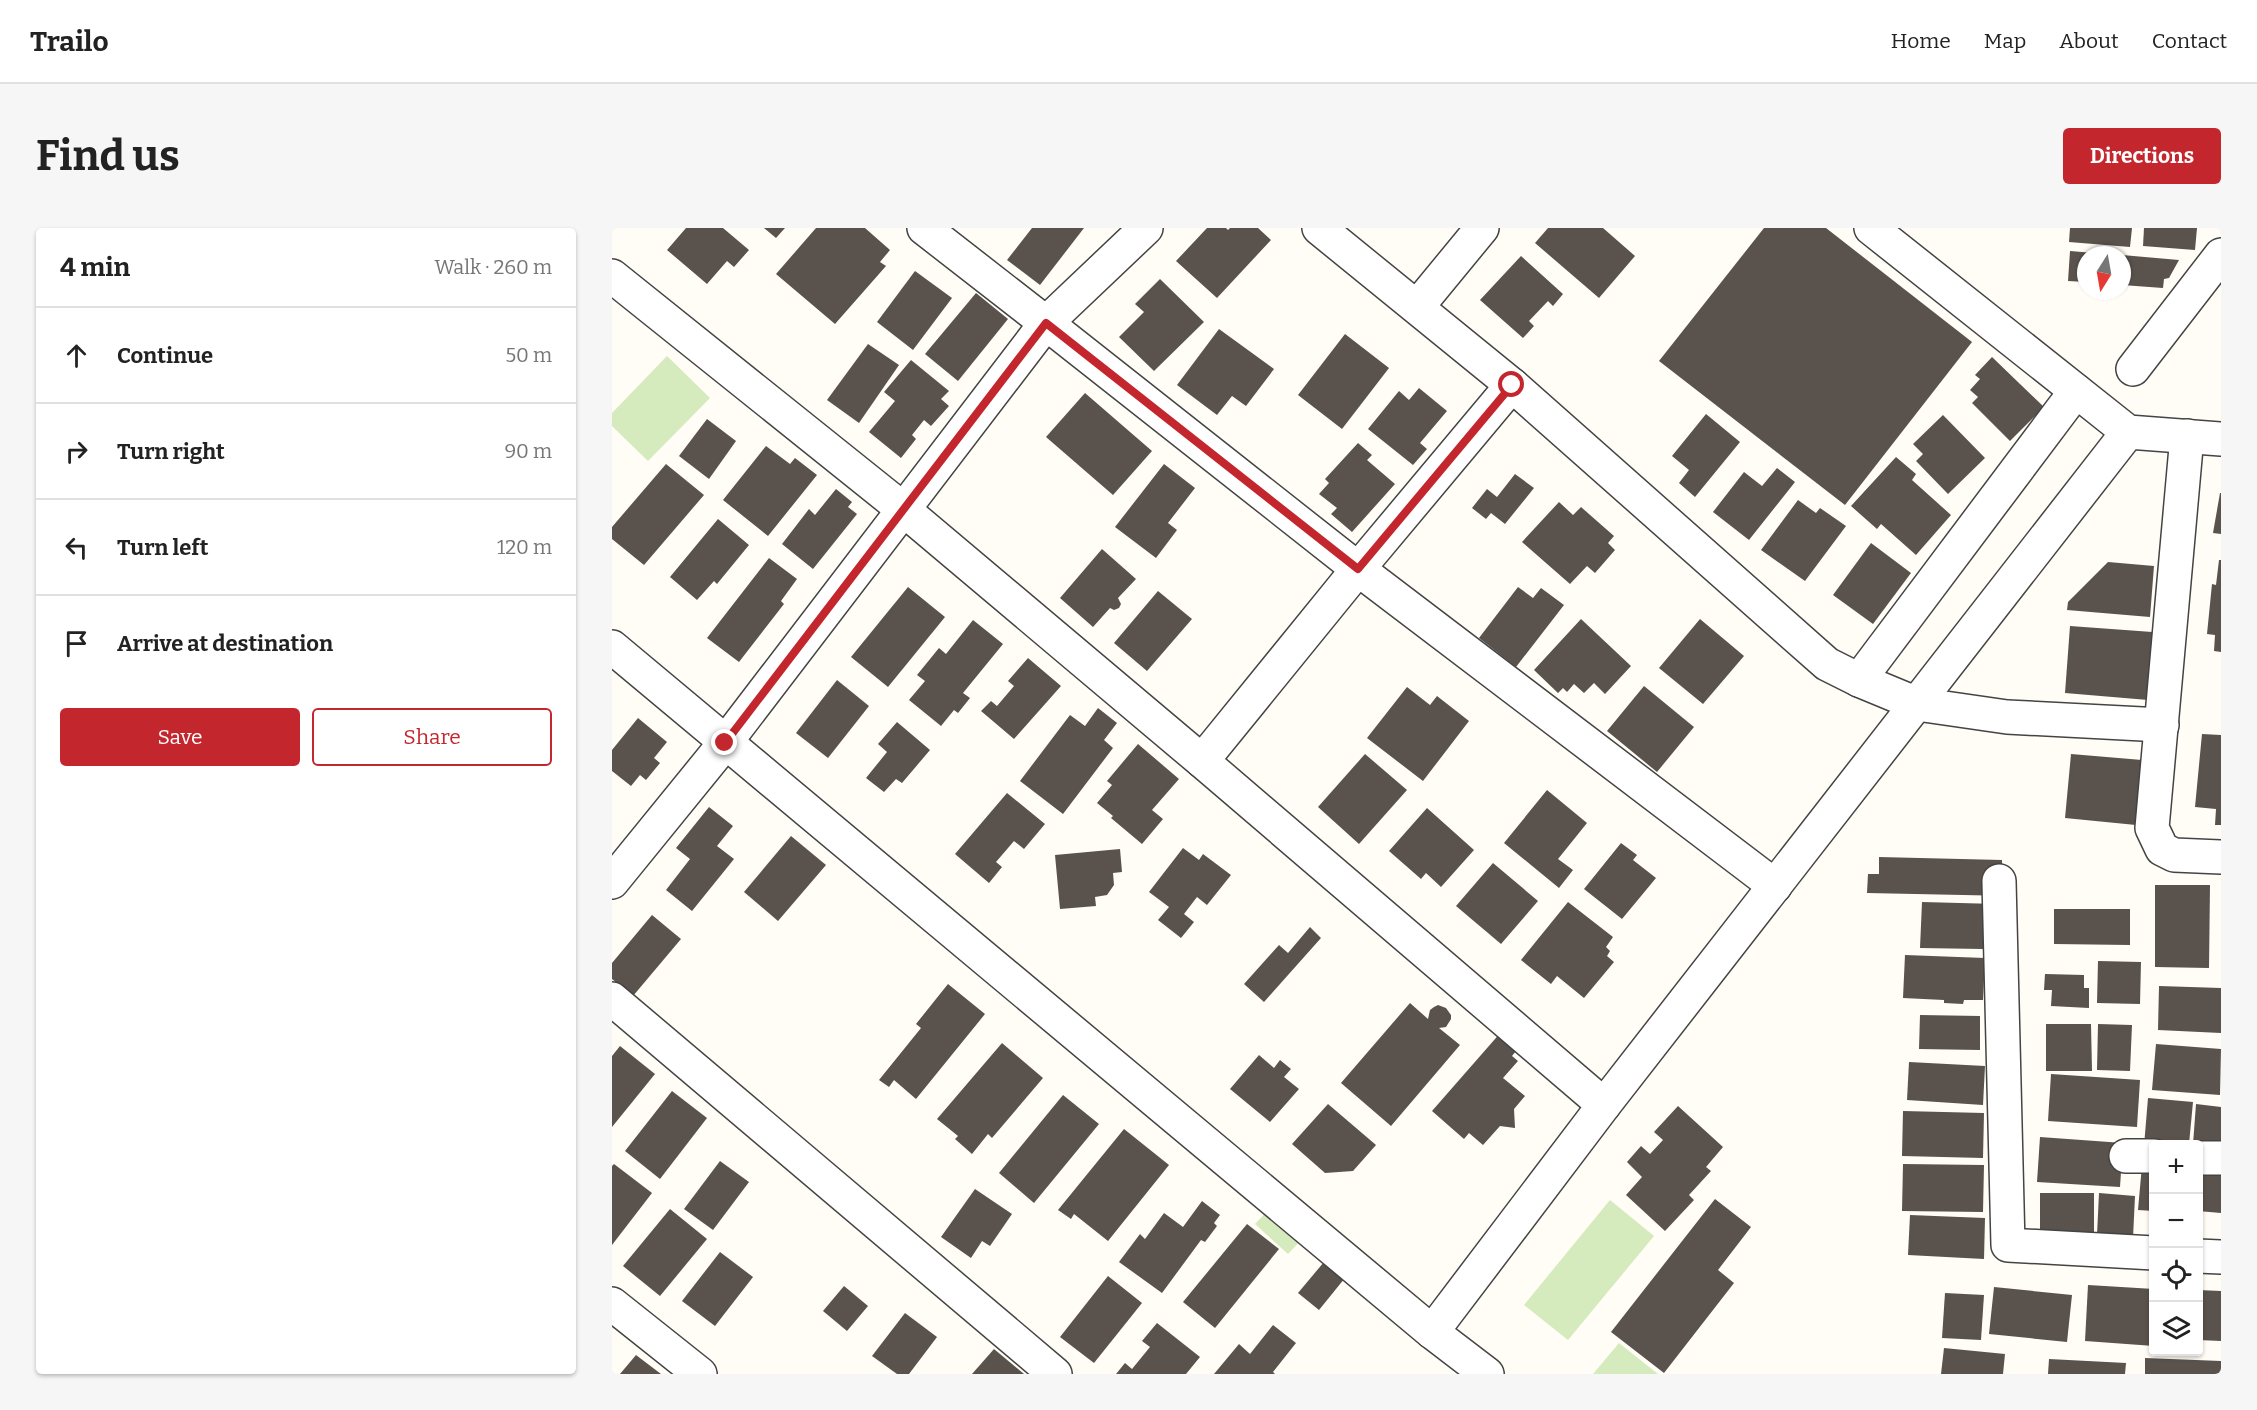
<!DOCTYPE html>
<html lang="en">
<head>
<meta charset="utf-8">
<style>
  :root { --surface:#fff; --page:#f6f6f6; --text:#222; --muted:#767676; --line:#e0e0e0; --accent:#c4262e }
  body { margin:0; font-family:Bitter,serif; background:var(--page); color:var(--text) }
  .controls { position:absolute; right:18px; bottom:18px; display:grid; overflow:hidden; border-radius:6px; box-shadow:0 2px 4px #0004 }
  .controls button { width:54px; height:54px; display:grid; place-items:center; padding:0; border:0; border-bottom:2px solid var(--line); background:var(--surface); color:var(--text); font:30px sans-serif }
  .compass { position:absolute; left:1465px; top:18px; width:54px; height:54px; border-radius:50%; background:var(--surface); box-shadow:0 2px 4px #0004; rotate:191deg }
  .stop { position:absolute; width:18px; height:18px; margin:-14px; border:4px solid #c4262e; border-radius:50%; background:#fff }
  .stop.end { background:#c4262e; border-color:#fff; box-shadow:0 2px 6px #0008 }
  .list { margin:0; padding:0; list-style:none }
  h2 { display:flex; justify-content:space-between; align-items:center; height:78px; margin:0; padding:0 24px; font-size:26px }
  h2 small { font-size:20px; font-weight:400; color:var(--muted) }
  .list li { display:grid; grid-template-columns:39px 1fr auto; gap:18px; align-items:center; box-sizing:border-box; height:96px; padding:0 24px; border-top:2px solid var(--line) }
  .list b { display:block; font-size:22px; white-space:nowrap }
  .list em { font-size:20px; font-style:normal; color:var(--muted) }
  .actions { display:flex; gap:12px; padding:18px 24px }
  .actions a { flex:1; padding:14px 0; border:2px solid var(--accent); border-radius:6px; text-align:center; font-size:21px; color:var(--accent) }
  .actions .main { background:var(--accent); color:#fff }
  .icon { flex:none; width:33px; height:33px; fill:none; stroke:currentColor; stroke-width:2; stroke-linecap:round; stroke-linejoin:round }
  .map { position:relative; flex:none; width:1609px; height:1146px; overflow:hidden; border-radius:6px }
  header { display:flex; align-items:center; gap:36px; box-sizing:border-box; height:84px; padding:0 30px; background:var(--surface); border-bottom:2px solid var(--line) }
  header strong { font-size:28px }
  nav { display:flex; gap:33px; margin-inline-start:auto; font-size:21px }
  .intro { display:flex; align-items:center; justify-content:space-between; box-sizing:border-box; height:144px; padding:0 36px }
  h1 { margin:0; font-size:42px }
  .button { padding:15px 27px; border-radius:6px; background:var(--accent); color:#fff; font-size:21px; font-weight:700 }
  main { display:flex; gap:36px; padding:0 36px }
  aside { flex:1; background:var(--surface); border-radius:6px; box-shadow:0 2px 4px #0004 }
  .map>svg:first-child { display:block }
  .green { fill:#d5ebbd }
  .building { fill:#5a524d }
  .lines { fill:none; stroke-linecap:round; stroke-linejoin:round }
  .minor-casing { stroke:#444; stroke-width:36 }
  .minor { stroke:#fff; stroke-width:33 }
  .route { stroke:#c4262e; stroke-width:8 }
</style>
</head>
<body>
<header>
<strong>Trailo</strong>
<nav><a>Home</a><a>Map</a><a>About</a><a>Contact</a></nav>
</header>
<div class="intro"><h1>Find us</h1><a class="button">Directions</a></div>
<main>
<aside>
<h2>4 min<small>Walk · 260 m</small></h2>
<ul class="list">
<li><svg class="icon" aria-label="ahead" viewBox="0 0 24 24"><path d="M12 20V5M6 11l6-6 6 6"/></svg><div><b>Continue</b></div><em>50 m</em></li>
<li><svg class="icon" aria-label="right" viewBox="0 0 24 24"><path d="M7 20v-9h11M14 6l5 5-5 5"/></svg><div><b>Turn right</b></div><em>90 m</em></li>
<li><svg class="icon" aria-label="left" viewBox="0 0 24 24"><path d="M17 20v-9H6M10 6l-5 5 5 5"/></svg><div><b>Turn left</b></div><em>120 m</em></li>
<li><svg class="icon" aria-label="arrive" viewBox="0 0 24 24"><path d="M6 21V4h12l-3 4 3 4H6"/></svg><div><b>Arrive at destination</b></div></li>
</ul>
<div class="actions"><a class="main">Save</a><a>Share</a></div>
</aside>
<div class="map">
<svg width="1609" height="1146" viewBox="0 0 1609 1146">
  <rect width="100%" height="100%" fill="#fffdf5"/>
  <g class="green">
    <path d="M55,128L98,170L36,233L0,198V185Z"/>
    <path d="M998,972L1042,1008L956,1112L912,1077Z"/>
    <path d="M660,978L693,1008L676,1026L643,996Z"/>
    <path d="M1007,1115L1046,1146H981Z"/>
  </g>
  <g class="building">
    <path d="M74,0H111L137,22L122,39L115,33L95,56L55,22Z"/>
    <path d="M152,0H173L164,10Z"/>
    <path d="M204,0H253L278,22L268,34L274,38L223,96L164,46Z"/>
    <path d="M420,0H472L428,57L395,32Z"/>
    <path d="M595,0H614L616,2L618,0H646L659,12L605,70L564,33Z"/>
    <path d="M936,0H991L1023,28L987,70L923,15Z"/>
    <path d="M1152,0H1214L1360,114L1233,277L1047,133Z"/>
    <path d="M1458,0H1520L1518,19L1457,14Z"/>
    <path d="M1532,0H1585L1583,22L1531,18Z"/>
    <path d="M1458,23L1482,25V27H1474V54L1456,53Z"/>
    <path d="M1510,27L1567,32L1557,50L1552,51L1551,60L1510,57Z"/>
    <path d="M909,28L951,66L941,78L936,73L917,93L922,98L911,110L868,72Z"/>
    <path d="M303,43L340,70L301,122L265,94Z"/>
    <path d="M548,51L592,94L542,143L507,109L532,84L523,76Z"/>
    <path d="M364,65L396,91L346,153L313,126Z"/>
    <path d="M607,101L662,141L634,178L620,168L605,187L565,157Z"/>
    <path d="M733,106L777,140L730,201L686,167Z"/>
    <path d="M256,116L287,137L247,195L215,172Z"/>
    <path d="M1380,129L1432,179L1398,213L1360,175L1366,169L1358,162L1368,151L1363,147Z"/>
    <path d="M299,132L337,163L329,171L337,178L319,198L312,192L300,207L304,211L289,230L257,204L283,173L272,164Z"/>
    <path d="M807,160L835,183L808,215L815,221L801,237L756,201L787,163L797,172Z"/>
    <path d="M473,165L540,223L501,267L434,209Z"/>
    <path d="M1094,186L1128,214L1083,269L1067,255L1077,242L1060,228Z"/>
    <path d="M1331,187L1373,230L1336,266L1304,233L1311,226L1301,216Z"/>
    <path d="M95,191L124,213L97,251L67,228Z"/>
    <path d="M746,215L760,227L755,232L783,256L740,304L719,286L725,280L707,266L717,255L713,251Z"/>
    <path d="M154,218L178,236L183,230L205,247L156,308L111,272Z"/>
    <path d="M1284,229L1304,246L1300,252L1339,287L1304,327L1269,296L1265,301L1239,278Z"/>
    <path d="M54,236L92,267L32,337L0,311V299Z"/>
    <path d="M552,236L583,260L556,295L565,302L544,330L503,299Z"/>
    <path d="M1165,240L1183,254L1137,312L1101,284L1132,244L1150,258Z"/>
    <path d="M903,246L922,260L893,296L879,285L874,291L860,280L875,261L885,269Z"/>
    <path d="M224,261L240,274L236,279L245,286L201,341L170,316L197,281L203,287Z"/>
    <path d="M1608,265H1609V306L1601,305Z"/>
    <path d="M1186,272L1204,285L1208,280L1234,298L1193,353L1149,322Z"/>
    <path d="M947,274L961,287L969,279L1002,308L996,315L1003,322L983,345L975,338L958,356L910,314Z"/>
    <path d="M106,291L137,317L105,356L102,353L85,372L58,349Z"/>
    <path d="M1259,315L1299,345L1261,396L1221,367Z"/>
    <path d="M490,321L524,351L506,370L509,376L507,380L502,382L498,380L481,399L448,370Z"/>
    <path d="M157,330L185,351L169,373L172,376L127,434L95,410Z"/>
    <path d="M1607,332H1609V424L1602,423L1603,407L1595,406L1600,356L1604,357Z"/>
    <path d="M1496,334L1542,338L1538,389L1455,382L1456,374Z"/>
    <path d="M296,359L333,389L276,459L239,429Z"/>
    <path d="M906,359L921,370L929,360L952,377L904,439L867,410Z"/>
    <path d="M546,363L580,391L535,443L502,415Z"/>
    <path d="M969,391L1019,438L993,466L982,455L972,465L962,456L955,464L951,460L946,465L922,442Z"/>
    <path d="M1088,391L1132,428L1091,476L1047,440Z"/>
    <path d="M361,392L391,416L351,465L358,470L346,485L342,482L329,498L297,472L313,453L305,447L327,420L334,426Z"/>
    <path d="M1458,398L1554,405L1548,473L1453,465Z"/>
    <path d="M416,430L449,458L402,511L369,483L379,473L385,478L402,458L396,453Z"/>
    <path d="M225,452L257,478L216,530L184,505Z"/>
    <path d="M1032,458L1082,499L1045,544L995,503Z"/>
    <path d="M795,459L818,477L825,468L857,493L811,553L755,510Z"/>
    <path d="M486,480L505,495L492,512L501,520L451,586L408,553L458,487L473,498Z"/>
    <path d="M26,490L55,514L42,530L48,535L34,552L28,547L19,558L0,543V522Z"/>
    <path d="M285,494L318,522L290,555L284,551L272,564L254,550L275,524L266,516Z"/>
    <path d="M1590,506L1609,507V597H1603L1604,581L1583,579Z"/>
    <path d="M526,516L567,551L540,582L551,591L530,616L499,590L501,588L485,575L500,557L495,553Z"/>
    <path d="M753,526L795,562L747,616L706,579Z"/>
    <path d="M1459,526L1530,532L1524,597L1453,590Z"/>
    <path d="M935,562L975,595L946,631L961,642L947,660L892,615Z"/>
    <path d="M395,565L433,596L412,621L402,613L384,634L390,639L377,655L343,626Z"/>
    <path d="M97,579L121,598L105,618L122,631L80,683L54,662L78,631L64,620Z"/>
    <path d="M815,580L862,622L829,659L814,645L809,651L777,623Z"/>
    <path d="M179,608L214,637L166,693L132,664Z"/>
    <path d="M1009,615L1025,627L1021,632L1044,650L1010,691L972,661Z"/>
    <path d="M571,620L587,632L591,626L619,647L595,677L585,669L572,686L582,694L569,710L546,692L557,679L537,664Z"/>
    <path d="M508,621L510,644L501,645L502,657L495,667L483,669L484,678L448,681L443,627Z"/>
    <path d="M1267,629L1390,632V645L1399,668L1255,665L1256,646H1267Z"/>
    <path d="M881,635L926,673L889,716L844,678Z"/>
    <path d="M1543,657H1598L1597,740L1543,739Z"/>
    <path d="M956,674L1001,709L994,719L998,723L995,728L1002,734L972,770L945,748L939,756L909,732Z"/>
    <path d="M1310,674L1385,676L1372,695L1371,721L1308,720Z"/>
    <path d="M1442,681H1518V717L1442,716Z"/>
    <path d="M40,687L69,711L21,768L0,751V735Z"/>
    <path d="M698,699L709,710L652,774L632,756L667,717L676,725Z"/>
    <path d="M1293,727L1373,730L1371,772H1352L1351,776L1332,775V772L1291,770Z"/>
    <path d="M1486,733L1529,734L1528,776L1485,775Z"/>
    <path d="M1433,746L1472,747V760H1477V780L1439,778L1440,762H1432Z"/>
    <path d="M336,756L373,786L304,871L282,852L277,859L267,852L309,800L304,796Z"/>
    <path d="M1547,758L1609,760V805L1546,802Z"/>
    <path d="M798,775L816,791L818,782L822,779L826,777L834,780L839,787V791L834,799L827,800L848,817L779,898L729,855Z"/>
    <path d="M1308,787L1368,788V822L1307,821Z"/>
    <path d="M1434,796H1479L1480,843H1434Z"/>
    <path d="M1486,796L1520,797L1518,843L1485,842Z"/>
    <path d="M890,803L908,818L900,828L906,833L891,850L913,868L902,881L903,900L888,898L871,917L857,905L852,911L820,883Z"/>
    <path d="M390,815L431,850L380,910L376,906L360,926L343,911L346,908L325,891Z"/>
    <path d="M1544,816L1609,821L1608,867L1540,862Z"/>
    <path d="M8,818L43,846L0,899V828Z"/>
    <path d="M647,827L662,840L668,832L679,841L672,849L687,861L658,894L618,861Z"/>
    <path d="M1297,834L1373,838L1371,877L1295,872Z"/>
    <path d="M1439,846L1528,852L1525,899L1436,893Z"/>
    <path d="M60,863L95,890L48,951L13,923Z"/>
    <path d="M451,867L487,896L422,975L387,945Z"/>
    <path d="M1536,870L1581,874L1577,916L1532,918Z"/>
    <path d="M716,876L764,917L741,943L713,945L680,916Z"/>
    <path d="M1584,876L1609,879V922L1581,916Z"/>
    <path d="M1066,878L1111,919L1094,939L1099,943L1077,967L1082,972L1053,1003L1014,967L1030,949L1015,934L1029,918L1038,926L1051,912L1042,904Z"/>
    <path d="M1291,883L1372,885L1371,930L1290,928Z"/>
    <path d="M512,901L557,937L496,1013L462,986L459,991L446,982Z"/>
    <path d="M1428,909L1511,915L1508,959L1425,954Z"/>
    <path d="M108,933L137,954L101,1002L72,981Z"/>
    <path d="M2,936L40,965L0,1017V938Z"/>
    <path d="M1291,936L1372,937L1371,984L1290,983Z"/>
    <path d="M1530,937L1542,938V983L1526,982Z"/>
    <path d="M1586,941L1609,943V985L1586,983Z"/>
    <path d="M363,961L400,986L378,1018L370,1013L359,1030L329,1009Z"/>
    <rect x="1428" y="965" width="54" height="50"/>
    <path d="M1487,965L1523,968L1521,1010L1485,1007Z"/>
    <path d="M1103,971L1139,999L1106,1042L1122,1055L1052,1145L999,1104Z"/>
    <path d="M590,973L608,987L602,995L605,998L593,1014L589,1012L550,1065L507,1034L528,1006L533,1011L552,985L571,999Z"/>
    <path d="M58,981L95,1011L48,1068L11,1038Z"/>
    <path d="M1298,987L1373,990L1372,1031L1296,1027Z"/>
    <path d="M635,996L667,1021L603,1100L571,1074Z"/>
    <path d="M108,1024L141,1049L103,1098L70,1073Z"/>
    <path d="M717,1028L737,1045L707,1082L686,1065Z"/>
    <path d="M496,1048L530,1075L482,1135L448,1109Z"/>
    <path d="M1476,1057L1542,1061V1118L1473,1113Z"/>
    <path d="M232,1058L256,1078L235,1103L211,1083Z"/>
    <path d="M1382,1059L1460,1067L1455,1114L1377,1106Z"/>
    <path d="M1586,1062L1609,1063V1113L1586,1112Z"/>
    <path d="M1333,1065L1372,1067L1369,1112L1330,1110Z"/>
    <path d="M293,1085L325,1109L297,1146H285L260,1128Z"/>
    <path d="M545,1095L588,1129L574,1146H504L513,1135L520,1141L538,1119L530,1113Z"/>
    <path d="M661,1097L684,1115L661,1144L663,1146H602L627,1116L638,1126Z"/>
    <path d="M1332,1120L1393,1126L1391,1146H1329Z"/>
    <path d="M382,1121L412,1146H360Z"/>
    <path d="M24,1127L49,1146H8Z"/>
    <path d="M1533,1130L1609,1133V1146H1533Z"/>
    <path d="M1437,1131L1514,1135L1513,1146H1436Z"/>
  </g>
  <g class="lines">
    <defs>
      <g id="minor">
        <path d="M312,0L434,95L534,0"/>
        <path d="M707,0L900,157L1215,436L1247,452L1305,476L1395,489L1550,497"/>
        <path d="M1259,0L1516,204L1609,211"/>
        <path d="M0,48L292,282L590,533L992,877"/>
        <path d="M805,79L870,0"/>
        <path d="M1521,141L1609,27"/>
        <path d="M1575,208L1540,600L1550,621L1562,627L1609,629"/>
        <path d="M0,419L820,1104L875,1146"/>
        <path d="M1247,452L1464,163"/>
        <path d="M590,533L746,341L900,157"/>
        <path d="M1387,653L1396,1017L1542,1025"/>
        <path d="M0,654L113,515L434,95L746,341L1163,658"/>
        <path d="M0,771L443,1146"/>
        <path d="M1514,928H1542"/>
        <path d="M1586,930H1609"/>
        <path d="M1586,1028L1609,1029"/>
        <path d="M0,1076L88,1146"/>
        <path d="M820,1104L992,877L1516,204"/>
      </g>
    </defs>
    <use href="#minor" class="minor-casing"/>
    <use href="#minor" class="minor"/>
  </g>
  <g class="lines">
    <path class="route" d="M113,515L434,95L746,341L900,157"/>
  </g>
</svg>
<div class="controls">
<button>+</button>
<button>−</button>
<button><svg class="icon" aria-label="locate" viewBox="0 0 24 24"><circle cx="12" cy="12" r="6"/><path d="M12 2v4M12 18v4M2 12h4M18 12h4"/></svg></button>
<button><svg class="icon" aria-label="layers" viewBox="0 0 24 24"><path d="M12 4l9 5-9 5-9-5zM3 14l9 5 9-5"/></svg></button>
</div>
<svg class="compass" viewBox="-18 -18 36 36"><path d="M0-13l5 13h-10z" fill="#e53935"/><path d="M0 13l5-13h-10z" fill="#767676"/></svg>
<div class="stop" style="left:900px;top:157px"></div>
<div class="stop end" style="left:113px;top:515px"></div>
</div>
</main>
</body>
</html>
